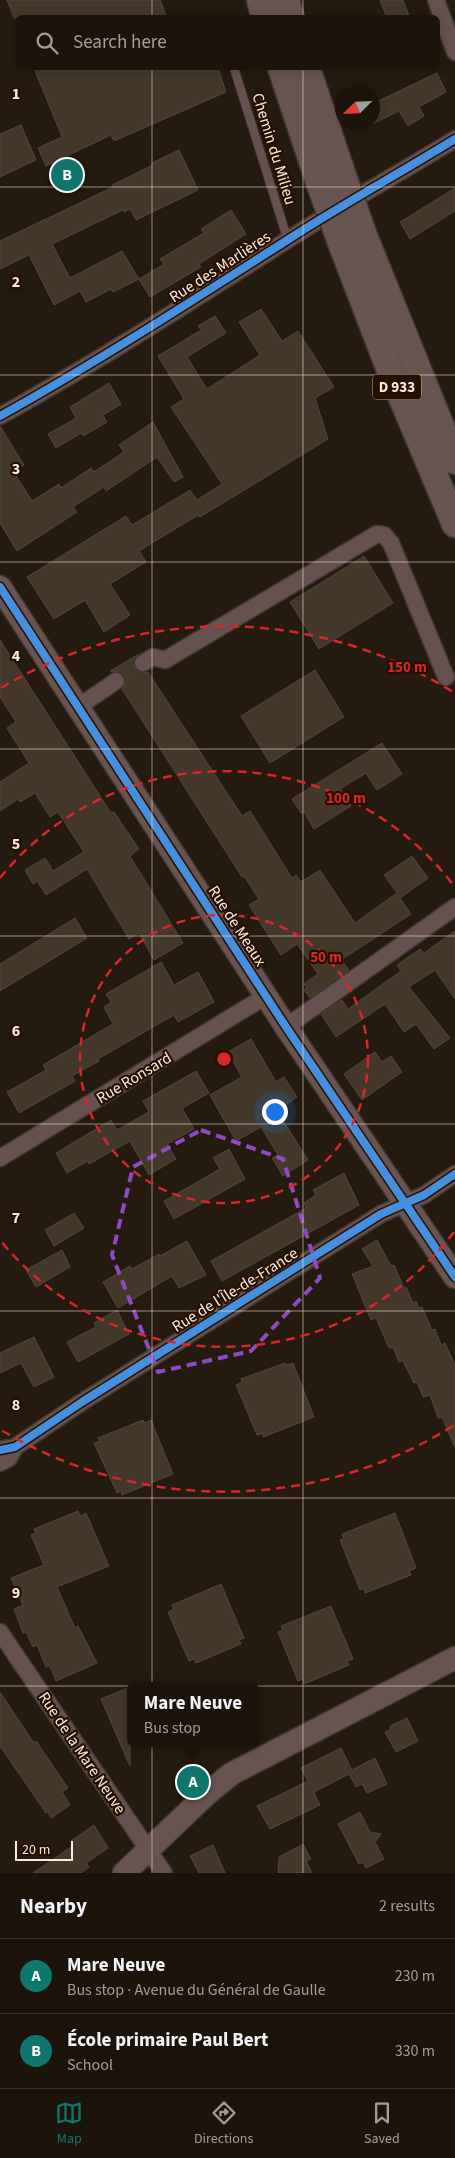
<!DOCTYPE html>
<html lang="en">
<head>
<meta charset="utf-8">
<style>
  :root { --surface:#1c140b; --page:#251d14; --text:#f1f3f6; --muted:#a09e9d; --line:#3a332c; --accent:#0f766e }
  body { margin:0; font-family:"Source Sans 3",sans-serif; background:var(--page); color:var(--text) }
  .compass { position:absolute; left:335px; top:85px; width:45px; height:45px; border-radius:50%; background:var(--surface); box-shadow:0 2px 12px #0003; rotate:246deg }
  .scale { position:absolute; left:15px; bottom:12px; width:58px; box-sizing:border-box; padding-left:5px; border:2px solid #fbebdf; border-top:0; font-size:14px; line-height:18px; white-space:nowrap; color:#fbebdf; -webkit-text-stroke:4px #251000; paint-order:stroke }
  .you { position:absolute; left:274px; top:1111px; width:18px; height:18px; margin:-12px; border:4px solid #fff; border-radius:50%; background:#1a73e8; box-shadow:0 0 0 8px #1a73e833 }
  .badge { display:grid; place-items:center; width:32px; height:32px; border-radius:50%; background:var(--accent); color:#fff; font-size:16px; font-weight:700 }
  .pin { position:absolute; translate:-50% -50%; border:2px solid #fff; box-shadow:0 1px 5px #0006 }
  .popup { position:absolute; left:127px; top:1682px; width:132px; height:65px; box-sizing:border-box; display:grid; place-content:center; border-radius:8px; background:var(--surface); filter:drop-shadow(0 1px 4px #0005); font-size:16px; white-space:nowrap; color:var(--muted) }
  .popup b { font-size:19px; color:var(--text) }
  .popup::after { content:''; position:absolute; left:50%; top:100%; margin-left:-10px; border:10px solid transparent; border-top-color:var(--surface) }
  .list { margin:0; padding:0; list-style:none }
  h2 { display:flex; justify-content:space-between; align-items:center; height:65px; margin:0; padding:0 20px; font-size:21px }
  h2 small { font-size:16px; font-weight:400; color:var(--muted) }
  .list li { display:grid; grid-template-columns:32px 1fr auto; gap:15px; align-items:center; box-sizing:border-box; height:75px; padding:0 20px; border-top:1px solid var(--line) }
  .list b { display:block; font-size:19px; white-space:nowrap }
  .list p { margin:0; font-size:16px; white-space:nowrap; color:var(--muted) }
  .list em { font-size:16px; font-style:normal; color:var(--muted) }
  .icon { flex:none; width:28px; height:28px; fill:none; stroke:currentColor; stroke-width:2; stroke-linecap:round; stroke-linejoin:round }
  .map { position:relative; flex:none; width:455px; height:1873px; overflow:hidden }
  .search { position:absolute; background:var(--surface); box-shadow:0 2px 12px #0003; left:15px; right:15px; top:15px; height:55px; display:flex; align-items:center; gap:12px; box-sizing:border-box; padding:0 18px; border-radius:8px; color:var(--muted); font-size:19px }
  .sheet { height:215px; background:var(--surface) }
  nav { display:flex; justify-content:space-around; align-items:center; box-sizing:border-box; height:70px; border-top:1px solid var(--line); background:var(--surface); font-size:14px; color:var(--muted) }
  nav a { display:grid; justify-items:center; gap:2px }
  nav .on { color:var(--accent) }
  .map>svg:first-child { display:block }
  .building { fill:#44382a; stroke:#4f473d }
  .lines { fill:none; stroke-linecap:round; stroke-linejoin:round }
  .minor-tunnel { stroke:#45392e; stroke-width:16; stroke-dasharray:16 8; stroke-linecap:butt }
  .service-casing { stroke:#41372e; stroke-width:10 }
  .minor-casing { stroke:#41372e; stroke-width:19 }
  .secondary-casing { stroke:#41372e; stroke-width:25 }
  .trunk-casing { stroke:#41372e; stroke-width:29 }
  .service { stroke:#665150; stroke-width:8 }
  .minor { stroke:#665150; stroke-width:16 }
  .secondary { stroke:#685351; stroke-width:22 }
  .trunk { stroke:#685552; stroke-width:26 }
  .trunk-bridge-casing { stroke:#41372e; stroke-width:29; stroke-linecap:butt }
  .trunk-bridge { stroke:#685552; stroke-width:26 }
  .cycleway-casing { stroke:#251000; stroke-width:11 }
  .cycleway { stroke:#468fdf; stroke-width:8 }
  .marked { fill:none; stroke:#8e49c4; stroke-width:4; stroke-dasharray:10 6; stroke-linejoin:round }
  .grid { fill:none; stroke:#fbebdf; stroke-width:1; stroke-opacity:0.55 }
  .ring { fill:none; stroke:#d62828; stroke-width:2.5; stroke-dasharray:9 6 }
  .labels { text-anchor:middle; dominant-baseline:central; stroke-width:4.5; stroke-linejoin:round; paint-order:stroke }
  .shield { fill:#251000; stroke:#bba99c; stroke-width:1 }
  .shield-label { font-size:15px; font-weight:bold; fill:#fbebdf }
  .street-label { font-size:16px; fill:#fbebdf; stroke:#251000 }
  .grid-label { font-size:16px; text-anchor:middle; font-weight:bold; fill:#fbebdf; stroke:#251000; stroke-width:4.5; stroke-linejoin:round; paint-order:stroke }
  .centre { fill:#d62828; stroke:#251000; stroke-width:2.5 }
  .ring-label { font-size:15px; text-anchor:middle; font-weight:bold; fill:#d62828; stroke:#251000; stroke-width:4.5; stroke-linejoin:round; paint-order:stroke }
</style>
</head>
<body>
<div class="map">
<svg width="455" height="1873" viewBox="0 0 455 1873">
  <rect width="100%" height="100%" fill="#251a0f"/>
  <g class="building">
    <path d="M7,0H160L167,18H14Z"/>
    <path d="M380,0H403L410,18H387Z"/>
    <path d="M34,68H218L226,92L114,141L111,135L46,166L38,148L62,137Z"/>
    <path d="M437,73L446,92L419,107L424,116L408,126L399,111L372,124V104Z"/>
    <path d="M21,125L36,160L0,177V134Z"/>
    <path d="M179,150L198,190L136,220L130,209L124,212L123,210L52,244L70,278L122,251L139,279L113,292L111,289L86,302L80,291L54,305L29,255L0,269V241L113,187L112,185L153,165L152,163Z"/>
    <path d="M455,188V211L410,239L400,222Z"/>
    <path d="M231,210L246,234L199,264L201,267L150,297L139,279L164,264L160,259L204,233L201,229Z"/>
    <path d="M261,309L282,341L298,331L334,387L315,398L328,439L200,517L198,515L139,551L146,562L110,584L130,615L104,632L85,600L54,619L27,577L126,516L132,525L190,490L197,500L222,484L171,407L184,399L158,356L201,330L198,326L215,316L226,333L187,357L207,389L260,355L239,322Z"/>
    <path d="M109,383L121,404L103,415L107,422L83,436L81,433L56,448L48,434L76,418L70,407Z"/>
    <path d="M153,422L183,477L174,482L157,457L106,491L104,487L73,507L77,512L17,551L0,523V426L24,465L13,471L32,501L59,484L61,488L91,468L94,472L124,452L119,445Z"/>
    <path d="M364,556L393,603L319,649L290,602Z"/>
    <path d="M0,640L111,813L114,812L139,849L130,856L183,943L154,960L139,933L129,939L87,869L46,895L37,881L33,884L25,870L45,858L53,871L84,852L58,812L50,817L35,793L20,802L18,799L0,811V782L29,763L7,728L16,722L0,697Z"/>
    <path d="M137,655L133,663L135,669L143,673L148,672L242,816L250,811L292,878L296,875L301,882L320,870L355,923L397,893L384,875L412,856L428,878L400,898L411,914L341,960L349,970L310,998L304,990L307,988L304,984L318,974L297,944L281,955L249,905L259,899L244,876L242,877L122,689L125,685L124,676L120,672L110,671Z"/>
    <path d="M315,670L344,717L270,763L241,716Z"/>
    <path d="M382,743L402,774L377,790L366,773L340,789L351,806L314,829L304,812L301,813L292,799Z"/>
    <path d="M75,918L87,938L0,991V964Z"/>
    <path d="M455,931V999L435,970L409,987L450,1038L434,1049L416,1024L404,1032L385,1004L336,1037L321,1014L342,1000L348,1009L401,971L397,965L420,949L424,953Z"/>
    <path d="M161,962L174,985L198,972L214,1002L178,1022L174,1015L98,1059L99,1061L72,1076L75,1081L19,1113L7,1092L46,1070L43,1065L113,1024L104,1007L111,1002L106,994Z"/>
    <path d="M251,1039L276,1082L284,1077L297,1097L277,1111L308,1160L283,1176L272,1158L278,1155L261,1127L236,1141L210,1095L242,1077L228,1052Z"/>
    <path d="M375,1052L382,1062L391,1056L402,1072L362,1100L344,1074Z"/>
    <path d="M196,1071L209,1093L182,1108L194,1129L167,1144L176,1159L149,1175L130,1141L89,1164L88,1161L67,1173L56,1153L111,1120L117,1130L149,1112L143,1101Z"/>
    <path d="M229,1149L245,1179L174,1219L164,1201L220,1169L213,1158Z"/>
    <path d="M344,1173L359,1205L222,1281L211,1261L306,1208L304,1203L316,1195L313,1190Z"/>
    <path d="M74,1213L84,1228L54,1246L45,1230Z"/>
    <path d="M377,1240L391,1266L394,1265L404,1288L406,1287L413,1303L416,1301L419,1308L422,1307L432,1330L435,1329L441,1345L445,1343L455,1365V1448L442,1417L438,1418L430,1395L423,1397L417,1382L414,1383L403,1361L399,1362L393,1347L389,1348L376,1318L371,1320L352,1274L373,1266L362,1249Z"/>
    <path d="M187,1241L206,1275L179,1288L172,1276L118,1308L103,1282L130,1266L132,1269L159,1254L160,1256Z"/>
    <path d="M62,1250L70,1267L36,1287L26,1270Z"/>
    <path d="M117,1310L129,1334L78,1362L67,1342L96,1327L94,1323Z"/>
    <path d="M34,1337L54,1377L34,1387L21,1363L0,1373V1353Z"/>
    <path d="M285,1363L286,1365L293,1363L314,1417L263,1437V1433L257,1435L236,1385L242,1382L241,1379Z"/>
    <path d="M143,1420L144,1423L151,1420L173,1474L122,1495L121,1491L117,1493L94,1443L100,1441L98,1438Z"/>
    <path d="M78,1511L80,1516L86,1513L109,1566L57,1587L75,1628L78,1626L97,1663L56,1681L50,1666L46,1667L37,1645L33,1647L26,1632L23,1633L14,1609L23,1605L11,1578L44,1565L31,1535L36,1533L34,1529Z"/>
    <path d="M395,1513L416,1568L409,1571L411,1575L365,1593L364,1588L360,1590L340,1540L344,1539L342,1534Z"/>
    <path d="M221,1584L244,1638L239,1640L241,1644L196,1663L194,1659L189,1661L168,1612L174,1609L172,1605Z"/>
    <path d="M331,1606L353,1659L347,1661L349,1665L304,1684L303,1679L298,1681L278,1632L283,1630L281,1626Z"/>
    <path d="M130,1687V1766L101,1699Z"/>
    <path d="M0,1692L34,1743L36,1741L68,1788L62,1792L70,1805L51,1818L48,1812L46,1813L0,1746Z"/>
    <path d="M407,1718L418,1741L396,1752L385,1732L391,1729L390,1726Z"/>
    <path d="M341,1748L352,1770L375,1758L387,1784L367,1793L362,1784L356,1787L349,1774L314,1792L320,1805L270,1829L257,1806L308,1781L301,1768Z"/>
    <path d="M360,1812L370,1832L381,1834L375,1842L384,1859L366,1868L363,1862L359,1864L338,1824Z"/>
    <path d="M94,1825L108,1848L86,1863L89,1867L81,1873H33L74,1845L71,1841Z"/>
    <path d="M303,1844L311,1859L306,1861L312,1873H278L279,1857Z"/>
    <path d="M213,1845L225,1873H199L190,1856Z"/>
  </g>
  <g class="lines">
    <path class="minor-tunnel" d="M116,681L143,663"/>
    <defs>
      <path id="service" d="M234,68L285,231L290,238"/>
      <g id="minor">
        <path d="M436,0L455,52"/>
        <path d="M0,416C99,361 193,300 289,239C343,204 400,173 455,139"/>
        <path d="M143,663L153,657L165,660L377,534L384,535L391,543L446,677"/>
        <path d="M78,707L116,681"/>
        <path d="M286,1027L455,907"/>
        <path d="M0,1158L266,996"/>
        <path d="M0,1450L15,1447L82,1402L381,1214L424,1195L455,1174"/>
        <path d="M0,1463L9,1458L15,1447"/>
        <path d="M0,1632L164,1873"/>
      </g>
      <g id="secondary">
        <path d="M0,587L286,1027L455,1277"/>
        <path d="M124,1873L208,1793L231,1774L455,1658"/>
      </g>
      <g id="trunk">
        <path d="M260,0L265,18"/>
        <path d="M286,0L291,18"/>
        <path d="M281,68L319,182"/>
        <path d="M307,68L341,170"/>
        <path d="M364,236L455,461"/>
        <path d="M343,248L388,365L455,524"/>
      </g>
    </defs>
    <use href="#service" class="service-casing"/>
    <use href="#minor" class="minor-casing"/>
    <use href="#secondary" class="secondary-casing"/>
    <use href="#trunk" class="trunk-casing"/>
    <use href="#service" class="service"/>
    <use href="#minor" class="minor"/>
    <use href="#secondary" class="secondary"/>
    <use href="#trunk" class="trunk"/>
    <defs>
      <g id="trunk-bridge">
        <path d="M341,170L364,236"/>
        <path d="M319,182L343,248"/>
      </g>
    </defs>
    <use href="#trunk-bridge" class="trunk-bridge-casing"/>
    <use href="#trunk-bridge" class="trunk-bridge"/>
    <defs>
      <g id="cycleway">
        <path d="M0,416C99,361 193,300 289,239C343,204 400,173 455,139"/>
        <path d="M0,587L286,1027L455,1277"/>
        <path d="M0,1450L15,1447L82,1402L381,1214L424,1195L455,1174"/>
      </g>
    </defs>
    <use href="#cycleway" class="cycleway-casing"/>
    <use href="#cycleway" class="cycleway"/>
  </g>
  <path class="marked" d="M201,1130L283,1159L320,1278L251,1351L158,1372L112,1255L133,1167Z"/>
  <path class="grid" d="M152,0V18M303,0V18M152,68V1873M303,68V1873M0,187H455M0,375H455M0,562H455M0,749H455M0,936H455M0,1124H455M0,1311H455M0,1498H455M0,1686H455"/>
  <g class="ring">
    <circle cx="224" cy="1059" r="144"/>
    <path d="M454 1232A288 288 0 0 1 0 1240M0 878A288 288 0 0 1 454 886"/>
    <path d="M453 1426A433 433 0 0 1 1 1430M1 688A433 433 0 0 1 453 692"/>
  </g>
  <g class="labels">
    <rect class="shield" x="373" y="374.5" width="48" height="25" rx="4"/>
    <g class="shield-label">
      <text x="397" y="387">D 933</text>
    </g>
    <g class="street-label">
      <text transform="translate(274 149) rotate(73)">Chemin du Milieu</text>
      <text transform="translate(220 267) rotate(-33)">Rue des Marlières</text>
      <text transform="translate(237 926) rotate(57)">Rue de Meaux</text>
      <text transform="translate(134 1078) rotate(-31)">Rue Ronsard</text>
      <text transform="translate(235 1290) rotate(-32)">Rue de l'Île-de-France</text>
      <text transform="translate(82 1753) rotate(56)">Rue de la Mare Neuve</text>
    </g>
  </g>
  <g class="grid-label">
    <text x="16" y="99">1</text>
    <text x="16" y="287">2</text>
    <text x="16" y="474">3</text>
    <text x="16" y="661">4</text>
    <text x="16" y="849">5</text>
    <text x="16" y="1036">6</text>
    <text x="16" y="1223">7</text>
    <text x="16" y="1410">8</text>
    <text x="16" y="1598">9</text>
  </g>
  <circle cx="224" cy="1059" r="8" class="centre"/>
  <g class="ring-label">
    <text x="407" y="672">150 m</text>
    <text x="346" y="803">100 m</text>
    <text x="326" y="962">50 m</text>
  </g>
</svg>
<svg class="compass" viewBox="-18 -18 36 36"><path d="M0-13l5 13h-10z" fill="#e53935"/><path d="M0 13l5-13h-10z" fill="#a09e9d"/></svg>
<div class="scale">20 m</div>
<div class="you"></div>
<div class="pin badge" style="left:193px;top:1782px">A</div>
<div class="popup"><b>Mare Neuve</b>Bus stop</div>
<div class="pin badge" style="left:67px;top:175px">B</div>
<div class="search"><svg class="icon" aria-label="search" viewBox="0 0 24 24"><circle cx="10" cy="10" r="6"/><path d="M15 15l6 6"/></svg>Search here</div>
</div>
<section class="sheet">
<h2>Nearby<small>2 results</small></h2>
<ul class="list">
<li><span class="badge">A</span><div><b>Mare Neuve</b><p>Bus stop · Avenue du Général de Gaulle</p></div><em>230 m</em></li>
<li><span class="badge">B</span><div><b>École primaire Paul Bert</b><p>School</p></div><em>330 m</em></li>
</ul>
</section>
<nav>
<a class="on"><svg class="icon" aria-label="map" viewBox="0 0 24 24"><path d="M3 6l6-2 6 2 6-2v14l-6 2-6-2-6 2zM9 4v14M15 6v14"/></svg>Map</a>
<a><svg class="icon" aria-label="directions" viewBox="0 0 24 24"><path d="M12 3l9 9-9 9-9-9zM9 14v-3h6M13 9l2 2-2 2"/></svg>Directions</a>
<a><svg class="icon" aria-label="saved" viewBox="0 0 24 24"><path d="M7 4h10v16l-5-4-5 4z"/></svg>Saved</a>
</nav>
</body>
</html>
